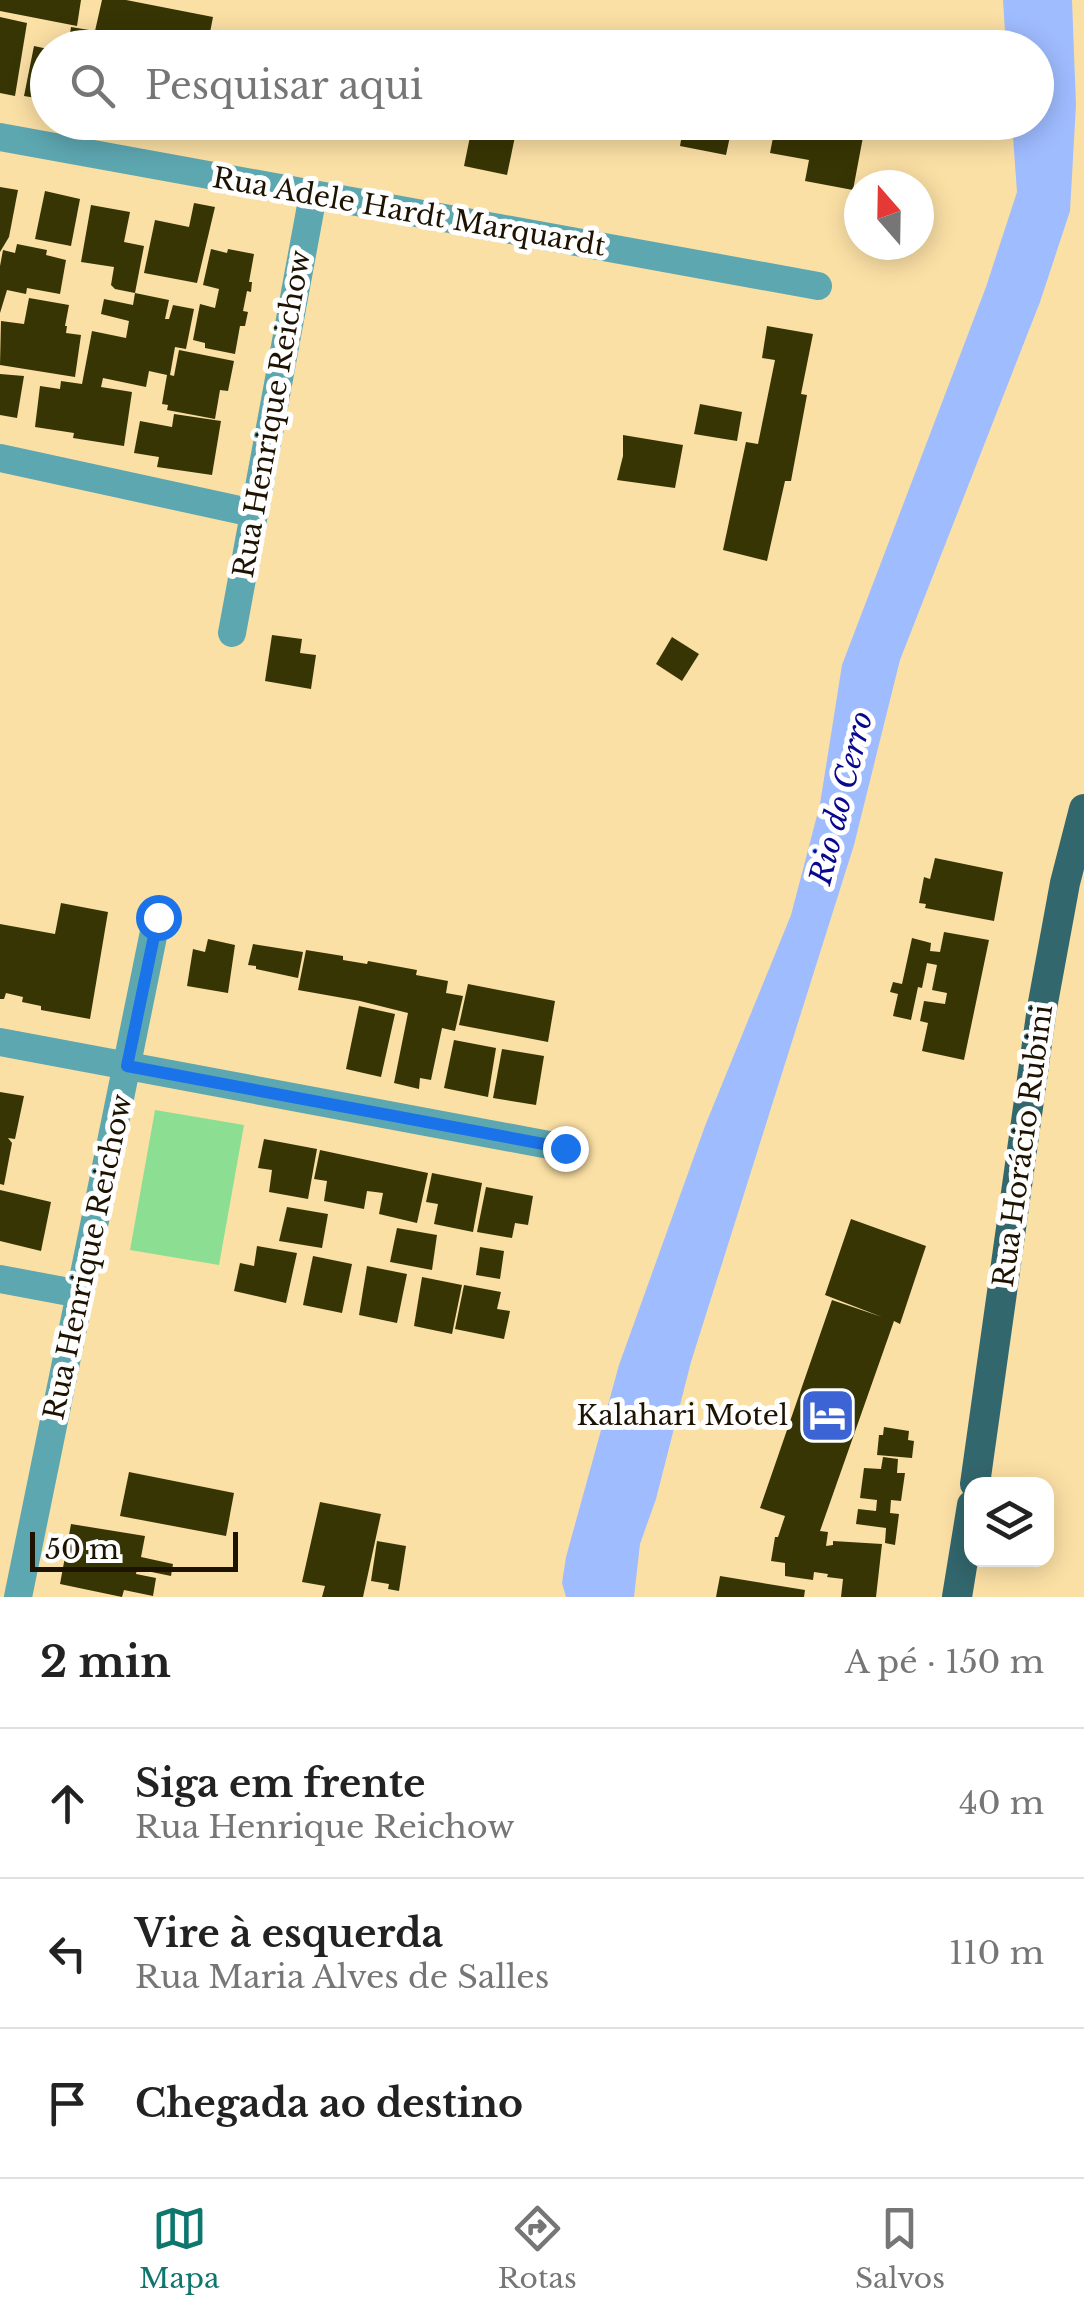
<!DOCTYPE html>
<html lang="pt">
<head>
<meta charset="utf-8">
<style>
  :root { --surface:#fff; --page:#f6f6f6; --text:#222; --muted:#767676; --line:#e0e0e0; --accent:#0f766e }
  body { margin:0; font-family:"Libre Baskerville",serif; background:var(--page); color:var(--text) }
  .controls { position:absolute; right:30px; bottom:30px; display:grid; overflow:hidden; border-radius:20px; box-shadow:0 5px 25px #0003 }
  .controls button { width:90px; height:90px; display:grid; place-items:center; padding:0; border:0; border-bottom:2px solid var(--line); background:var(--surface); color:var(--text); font:50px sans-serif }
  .compass { position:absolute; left:844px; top:170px; width:90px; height:90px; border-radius:50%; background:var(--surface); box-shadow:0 5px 25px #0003; rotate:340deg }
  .scale { position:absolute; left:30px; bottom:25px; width:208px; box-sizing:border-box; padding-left:10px; border:5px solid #1d1300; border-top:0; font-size:28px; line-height:35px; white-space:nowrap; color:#1d1300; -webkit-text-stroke:8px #fff; paint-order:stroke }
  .stop { position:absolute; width:30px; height:30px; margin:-22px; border:8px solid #1a73e8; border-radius:50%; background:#fff }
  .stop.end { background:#1a73e8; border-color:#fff; box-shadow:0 2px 10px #0008 }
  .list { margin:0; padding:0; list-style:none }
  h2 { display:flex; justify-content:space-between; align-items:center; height:130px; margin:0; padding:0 40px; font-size:42px }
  h2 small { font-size:32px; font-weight:400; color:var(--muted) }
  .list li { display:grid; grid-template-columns:65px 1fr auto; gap:30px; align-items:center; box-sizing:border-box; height:150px; padding:0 40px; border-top:2px solid var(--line) }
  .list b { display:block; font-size:38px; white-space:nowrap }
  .list p { margin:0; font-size:32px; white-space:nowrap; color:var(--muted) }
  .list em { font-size:32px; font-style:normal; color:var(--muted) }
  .icon { flex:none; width:55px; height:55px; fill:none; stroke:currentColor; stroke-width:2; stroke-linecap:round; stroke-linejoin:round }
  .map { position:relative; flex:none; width:1084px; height:1597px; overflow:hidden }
  .search { position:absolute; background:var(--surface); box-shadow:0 5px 25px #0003; left:30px; right:30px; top:30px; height:110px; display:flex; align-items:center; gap:25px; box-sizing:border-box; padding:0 35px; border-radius:55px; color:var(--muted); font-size:38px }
  .sheet { height:580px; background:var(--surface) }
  nav { display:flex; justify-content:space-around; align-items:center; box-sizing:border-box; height:140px; border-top:2px solid var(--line); background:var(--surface); font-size:28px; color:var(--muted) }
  nav a { display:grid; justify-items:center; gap:5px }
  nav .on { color:var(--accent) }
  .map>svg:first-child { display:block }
  .green { fill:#8cde93 }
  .water { fill:#9fbcff }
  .building { fill:#383504 }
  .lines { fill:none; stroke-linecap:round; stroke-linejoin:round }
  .street { stroke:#5da7b1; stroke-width:28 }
  .primary { stroke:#32676d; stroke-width:30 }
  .route { stroke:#1a73e8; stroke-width:12 }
  .labels { text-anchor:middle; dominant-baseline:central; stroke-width:10; stroke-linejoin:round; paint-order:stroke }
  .street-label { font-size:28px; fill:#1d1300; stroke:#fff }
  .poi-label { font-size:28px; fill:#1d1300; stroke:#fff; text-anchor:end }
  .water-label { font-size:30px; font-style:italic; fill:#090890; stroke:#fff }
</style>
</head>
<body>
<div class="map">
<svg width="1084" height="1597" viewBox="0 0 1084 1597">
  <rect width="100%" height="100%" fill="#fbe0a5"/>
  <path class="green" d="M155,1110L244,1125L219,1265L130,1250Z"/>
  <path class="water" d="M1003,0H1072L1076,105L1070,211L1040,302L900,660L854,845L691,1362L656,1499L640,1544L634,1597H566L562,1583L566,1557L619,1365L705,1126L791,915L820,804L842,665L986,287L1017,192L1012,123L1036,122V48L1006,47Z"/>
  <g class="building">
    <path d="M0,0H81L77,26L0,11Z"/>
    <path d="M102,0H126L213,17L207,48H68L71,27L95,31Z"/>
    <path d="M0,17L27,23L15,96L0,93Z"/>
    <path d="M34,46L48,49V100L24,96Z"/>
    <path d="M473,122H518L507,175L464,166Z"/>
    <path d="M684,122H733L726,155L680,146Z"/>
    <path d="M776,122L863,137L853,190L805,181L809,160L770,153Z"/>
    <path d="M0,187L18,190L9,237L0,252Z"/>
    <path d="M45,191L80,199L71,246L35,239Z"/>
    <path d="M194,203L215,207L197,283L144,273L155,220L189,227Z"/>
    <path d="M91,205L130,212L124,242L144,246L135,293L115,289L111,285L114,267L81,262Z"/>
    <path d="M17,244L47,250L46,255L66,260L60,294L27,288L26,294L7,290L0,313V266L3,250L15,253Z"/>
    <path d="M211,249L227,253L228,249L254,254L249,282H252L251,292L247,291L243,311L248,312L245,326H240L235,354L205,348V343L193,340L200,304L215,308L219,289L203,285Z"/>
    <path d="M135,293L169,300L165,319H169L173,305L194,309L186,349L175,347L170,375L174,376L179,350L234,361L228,391L220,390L215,419L167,410L168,405L162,404L167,375L149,371L146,387L103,378L101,387L132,392L124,446L73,438L74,433L35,427L40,386L60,389L61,381L82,384L92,331L126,338L129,321L101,314L104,299L133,305Z"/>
    <path d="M29,298L69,305L65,326H67L66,333L81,335L75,377L0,365L1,321L24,324Z"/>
    <path d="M767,326L813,334L801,394L807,395L791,481H785L767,561L723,550L746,442L758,444L775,360L762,358Z"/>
    <path d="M0,374L24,376L17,418L0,415Z"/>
    <path d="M700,404L742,412L737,441L694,434Z"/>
    <path d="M174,414L221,421L212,475L157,467L159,457L134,453L140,421L172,427Z"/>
    <path d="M623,435L683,445L675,488L617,480L623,456Z"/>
    <path d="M272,635L302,639L300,653L316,655L311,689L265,681Z"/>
    <path d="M672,637L699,654L682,681L656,664Z"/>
    <path d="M935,858L1003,872L994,921L925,908L926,904L919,903L924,877L930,879Z"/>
    <path d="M61,903L108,912L90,1019L41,1010V1006L22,1002L23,997L6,993L4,999H0V924L55,934Z"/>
    <path d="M944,932L989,940L964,1060L922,1051L928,1023L920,1021L924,1001L945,1004L947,993L932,990L937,965L927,963L922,988L918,987L911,1020L893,1016L898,994L890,992L893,982L902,984L912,938L931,943L930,951L940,952Z"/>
    <path d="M208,939L235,945L228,993L187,986L193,949L205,952Z"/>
    <path d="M253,944L303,952L298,978L256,969V966L248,965Z"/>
    <path d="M306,950L343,956V960L367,964L368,961L417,970L416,975L448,981L446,993L463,996L455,1031L442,1028L431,1080L420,1078L419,1089L394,1083L408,1013L360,1001L298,990Z"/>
    <path d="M468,984L555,1001L548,1042L459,1025Z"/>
    <path d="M359,1006L395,1014L381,1077L346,1069Z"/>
    <path d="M454,1040L496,1048L488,1097L444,1088Z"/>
    <path d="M502,1049L544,1056L536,1105L493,1098Z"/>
    <path d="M0,1092L24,1096L15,1139L8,1138L12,1143L4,1185L0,1184Z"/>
    <path d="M264,1139L317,1149L308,1199L269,1192L272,1170L258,1168Z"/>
    <path d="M320,1150L428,1173L417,1223L379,1214L383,1193L367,1191L364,1209L324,1201L327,1181L314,1179Z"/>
    <path d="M432,1173L482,1183L473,1232L434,1224L438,1204L426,1202Z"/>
    <path d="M486,1187L533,1196L528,1225L515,1223L512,1238L477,1232Z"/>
    <path d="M0,1190L51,1202L41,1251L0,1241Z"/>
    <path d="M287,1207L328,1214L322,1248L279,1241Z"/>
    <path d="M851,1219L926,1246L900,1324L894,1321L820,1531L828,1532L826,1546L833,1545V1541L882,1544L876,1597H841L843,1579L827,1577L828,1574L814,1572L813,1580L785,1576V1563L771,1561L775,1537H778L785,1516L760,1508L832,1300L882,1317L825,1295Z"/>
    <path d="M397,1228L437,1235L432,1270L390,1262Z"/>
    <path d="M257,1246L297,1253L286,1303L234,1291L240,1263L254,1266Z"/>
    <path d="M480,1247L504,1251L500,1279L476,1275Z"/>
    <path d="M313,1256L352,1264L342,1313L303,1305Z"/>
    <path d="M367,1266L407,1274L397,1323L359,1315Z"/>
    <path d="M422,1277L462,1285L452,1334L414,1326Z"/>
    <path d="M464,1285L501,1292L497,1309L510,1311L504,1339L455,1329Z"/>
    <path d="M884,1427L909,1431L908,1440L914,1441L912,1458L877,1455L879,1435H883Z"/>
    <path d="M883,1457L898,1459L897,1473H905L901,1501L891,1500L890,1513L899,1514L895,1545L885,1543L886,1528L856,1524L858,1509L876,1511L877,1500L860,1498L864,1468L881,1469Z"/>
    <path d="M129,1472L234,1493L226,1536L120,1516Z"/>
    <path d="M320,1502L381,1514L363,1597H322L325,1586L302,1582Z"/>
    <path d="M71,1524L145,1536L141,1557L173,1564L171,1576L137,1569L136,1574L156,1578L153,1596L124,1590L122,1597L60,1584Z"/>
    <path d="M377,1541L406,1546L399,1591L388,1589L389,1584L371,1581Z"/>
    <path d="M720,1576L805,1590L804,1597H716Z"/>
  </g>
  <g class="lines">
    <g class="street">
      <path d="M0,137L818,286"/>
      <path d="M0,458L253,513"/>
      <path d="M232,633L313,195"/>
      <path d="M0,1042L565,1148"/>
      <path d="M0,1279L80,1294"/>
      <path d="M18,1597L157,917"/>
    </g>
    <g class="primary">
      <path d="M975,1484L1042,1008L1065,883L1084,809"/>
      <path d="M957,1597L972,1505"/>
    </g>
  </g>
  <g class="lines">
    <path class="route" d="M158,917L127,1066L565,1148"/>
  </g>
  <defs>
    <symbol id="hotel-square" viewBox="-11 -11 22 22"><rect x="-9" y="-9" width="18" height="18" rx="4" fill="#3d64d5" stroke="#fff"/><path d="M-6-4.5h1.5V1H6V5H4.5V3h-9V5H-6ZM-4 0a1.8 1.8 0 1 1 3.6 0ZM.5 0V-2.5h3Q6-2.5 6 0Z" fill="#fff"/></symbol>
  </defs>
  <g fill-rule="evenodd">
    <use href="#hotel-square" x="796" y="1384" width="63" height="63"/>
  </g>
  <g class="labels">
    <g class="street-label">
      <text transform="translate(409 212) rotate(10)">Rua Adele Hardt Marquardt</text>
      <text transform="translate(272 414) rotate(-80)">Rua Henrique Reichow</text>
      <text transform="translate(1023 1146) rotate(-82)">Rua Horácio Rubini</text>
      <text transform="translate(88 1257) rotate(-78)">Rua Henrique Reichow</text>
    </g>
    <g class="poi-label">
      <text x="788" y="1415">Kalahari Motel</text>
    </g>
    <g class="water-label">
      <text transform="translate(841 798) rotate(-76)">Rio do Cerro</text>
    </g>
  </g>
</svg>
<div class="controls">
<button><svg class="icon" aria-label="layers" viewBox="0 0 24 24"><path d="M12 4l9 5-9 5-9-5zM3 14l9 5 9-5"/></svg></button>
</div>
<svg class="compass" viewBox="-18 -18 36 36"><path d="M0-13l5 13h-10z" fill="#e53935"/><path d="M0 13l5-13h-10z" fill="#767676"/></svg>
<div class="scale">50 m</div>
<div class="stop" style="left:158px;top:917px"></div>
<div class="stop end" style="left:565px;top:1148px"></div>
<div class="search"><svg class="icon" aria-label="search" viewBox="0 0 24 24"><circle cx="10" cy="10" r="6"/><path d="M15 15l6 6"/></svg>Pesquisar aqui</div>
</div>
<section class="sheet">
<h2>2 min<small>A pé · 150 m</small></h2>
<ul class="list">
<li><svg class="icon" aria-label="ahead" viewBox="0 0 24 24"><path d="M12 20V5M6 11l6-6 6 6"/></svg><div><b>Siga em frente</b><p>Rua Henrique Reichow</p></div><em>40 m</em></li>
<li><svg class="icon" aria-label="left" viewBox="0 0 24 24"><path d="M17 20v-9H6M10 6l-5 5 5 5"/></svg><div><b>Vire à esquerda</b><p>Rua Maria Alves de Salles</p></div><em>110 m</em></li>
<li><svg class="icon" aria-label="arrive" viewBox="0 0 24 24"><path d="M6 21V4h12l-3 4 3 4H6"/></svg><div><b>Chegada ao destino</b></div></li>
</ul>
</section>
<nav>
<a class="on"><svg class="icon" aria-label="map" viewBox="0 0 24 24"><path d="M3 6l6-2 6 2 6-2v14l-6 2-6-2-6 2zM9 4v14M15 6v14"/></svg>Mapa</a>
<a><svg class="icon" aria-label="directions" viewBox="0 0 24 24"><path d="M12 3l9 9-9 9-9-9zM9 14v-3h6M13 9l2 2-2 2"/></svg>Rotas</a>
<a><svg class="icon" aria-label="saved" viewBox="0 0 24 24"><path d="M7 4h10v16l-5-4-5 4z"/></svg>Salvos</a>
</nav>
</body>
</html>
